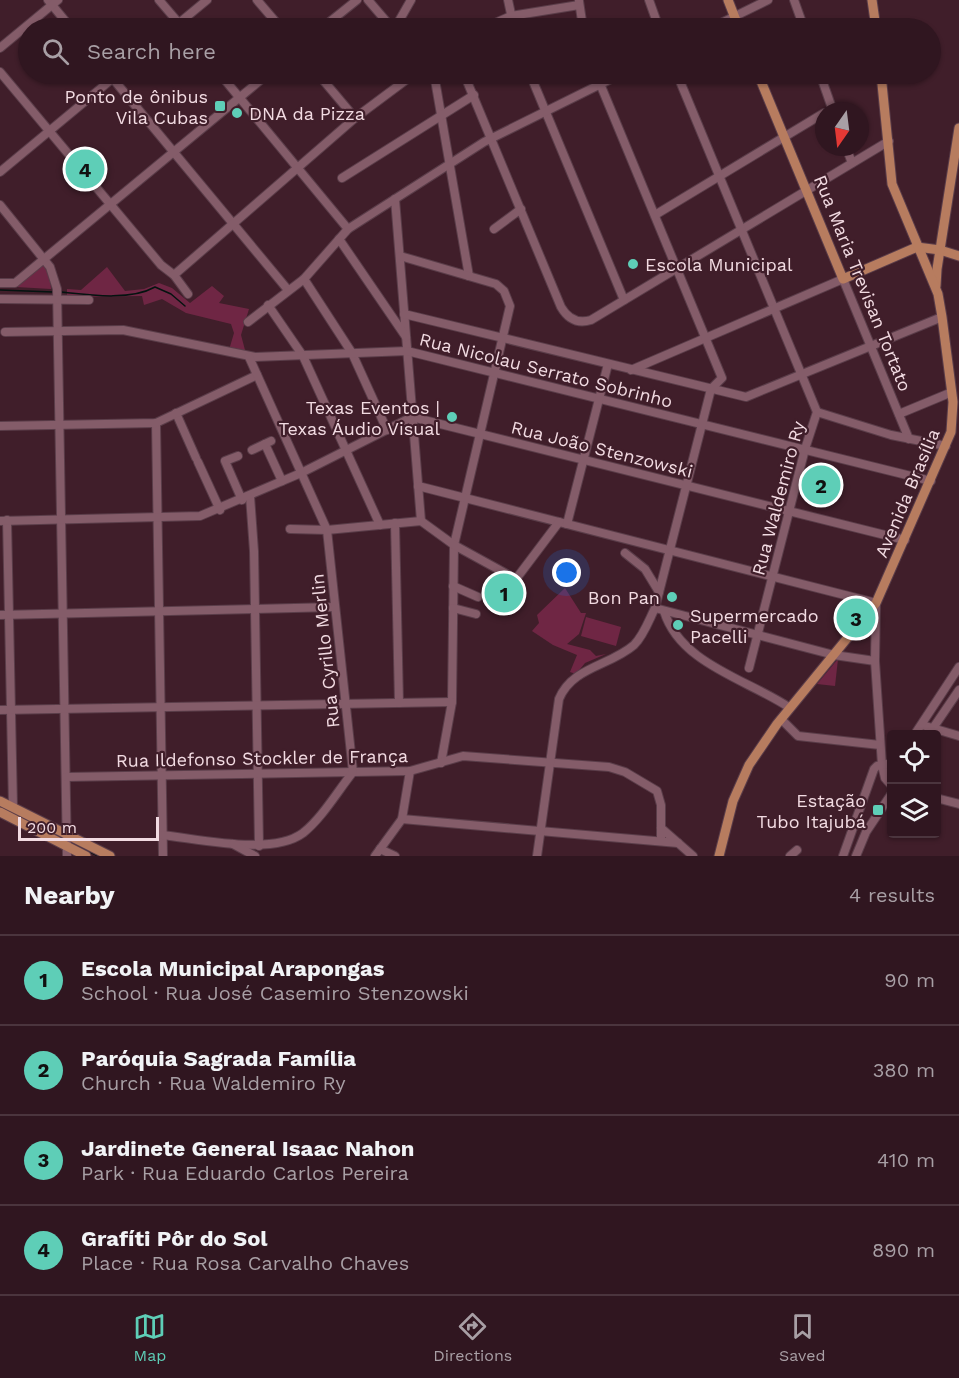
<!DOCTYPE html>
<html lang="en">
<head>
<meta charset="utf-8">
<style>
  :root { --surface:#301620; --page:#3c232d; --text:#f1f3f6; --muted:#a89fa5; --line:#4b353e; --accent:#5eceb7 }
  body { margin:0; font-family:"Work Sans",sans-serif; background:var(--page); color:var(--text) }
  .controls { position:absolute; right:18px; bottom:18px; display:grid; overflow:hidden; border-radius:6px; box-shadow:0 2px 4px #0004 }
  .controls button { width:54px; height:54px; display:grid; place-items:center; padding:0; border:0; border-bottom:2px solid var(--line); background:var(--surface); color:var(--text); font:30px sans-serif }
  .compass { position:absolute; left:815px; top:102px; width:54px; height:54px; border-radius:50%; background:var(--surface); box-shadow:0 2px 4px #0004; rotate:194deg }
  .scale { position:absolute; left:18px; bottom:15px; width:141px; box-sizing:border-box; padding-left:6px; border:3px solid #f2dbe2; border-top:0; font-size:16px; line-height:21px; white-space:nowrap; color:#f2dbe2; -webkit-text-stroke:4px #401e2a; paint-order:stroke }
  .you { position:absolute; left:567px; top:573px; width:21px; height:21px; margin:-15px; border:4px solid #fff; border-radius:50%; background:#1a73e8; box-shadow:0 0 0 9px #1a73e833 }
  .badge { display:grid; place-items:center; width:39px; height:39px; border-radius:50%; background:var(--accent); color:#111; font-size:20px; font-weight:700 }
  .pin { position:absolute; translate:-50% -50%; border:3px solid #fff; box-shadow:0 2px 6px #0006 }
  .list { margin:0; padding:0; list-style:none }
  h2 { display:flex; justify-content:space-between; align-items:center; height:78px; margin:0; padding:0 24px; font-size:26px }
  h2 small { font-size:20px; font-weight:400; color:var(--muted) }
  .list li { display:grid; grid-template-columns:39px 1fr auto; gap:18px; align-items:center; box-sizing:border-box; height:90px; padding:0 24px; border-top:2px solid var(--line) }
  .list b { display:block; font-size:22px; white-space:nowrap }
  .list p { margin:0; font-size:20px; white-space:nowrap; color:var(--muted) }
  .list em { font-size:20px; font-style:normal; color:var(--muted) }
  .icon { flex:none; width:33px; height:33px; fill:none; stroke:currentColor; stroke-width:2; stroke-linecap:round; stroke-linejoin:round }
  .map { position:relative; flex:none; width:959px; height:856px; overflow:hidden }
  .search { position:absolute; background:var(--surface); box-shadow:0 2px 4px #0004; left:18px; right:18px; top:18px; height:66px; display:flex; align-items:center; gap:15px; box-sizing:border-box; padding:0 21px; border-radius:33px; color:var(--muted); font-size:22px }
  .sheet { height:438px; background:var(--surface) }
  nav { display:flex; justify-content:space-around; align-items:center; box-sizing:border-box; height:84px; border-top:2px solid var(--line); background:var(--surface); font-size:16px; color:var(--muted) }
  nav a { display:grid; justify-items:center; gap:3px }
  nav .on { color:var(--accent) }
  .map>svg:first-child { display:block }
  .green { fill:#6f2644 }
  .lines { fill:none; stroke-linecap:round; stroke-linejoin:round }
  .stream { stroke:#041310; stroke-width:1.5 }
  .minor-casing { stroke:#5a3d49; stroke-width:10 }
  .major-casing { stroke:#5a3d49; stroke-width:11 }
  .minor { stroke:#845c69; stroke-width:8 }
  .major { stroke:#b77c5f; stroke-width:9 }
  .poi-dot { fill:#5eceb7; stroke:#401e2a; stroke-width:2 }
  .labels { text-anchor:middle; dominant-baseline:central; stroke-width:4.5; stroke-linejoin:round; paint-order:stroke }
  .poi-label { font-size:18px; fill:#f2dbe2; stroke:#401e2a; text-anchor:end }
  .street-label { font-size:18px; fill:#f2dbe2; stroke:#401e2a }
</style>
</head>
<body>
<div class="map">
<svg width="959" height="856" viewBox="0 0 959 856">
  <rect width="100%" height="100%" fill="#401e2a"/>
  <g class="green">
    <path d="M43,264L50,277L51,289L16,287Z"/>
    <path d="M107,267L125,291L144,289L159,283L172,288L190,303L212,286L224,296L219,303L249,309L241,335L245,350H229L234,333L231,324L186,313L162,299L144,305L142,296L67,297V289L81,290Z"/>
    <path d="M565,588L581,613H586L579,634L567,644L590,650L596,656L606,654L585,663L576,674L570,672L577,655L553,645L532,631L539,623L537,615Z"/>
    <path d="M586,617L621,627L616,646L581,636Z"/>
    <path d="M838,659L835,686L817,684Z"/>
  </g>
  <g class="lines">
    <g class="stream">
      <path d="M0,290L53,292"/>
      <path d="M61,292C89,295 130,301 155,287L171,294L185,306"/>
      <path d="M0,807L59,836"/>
      <path d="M76,845L98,856"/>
    </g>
    <defs>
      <g id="minor">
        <path d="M48,0L71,28"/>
        <path d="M159,0L183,28"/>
        <path d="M257,0L281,28"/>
        <path d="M368,0L392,28"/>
        <path d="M508,0L514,28"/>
        <path d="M649,0L659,28"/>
        <path d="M794,0L804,28"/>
        <path d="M579,1L583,28"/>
        <path d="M440,26L442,28"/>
        <path d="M173,28L207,0"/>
        <path d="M322,28L357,0"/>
        <path d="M395,28L411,0"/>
        <path d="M484,28L511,16L579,5"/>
        <path d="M711,28L768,0"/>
        <path d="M0,48L58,0"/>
        <path d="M0,72L161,265L174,275L188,294"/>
        <path d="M109,74L288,290"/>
        <path d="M220,74L348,229"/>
        <path d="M318,74L355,118"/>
        <path d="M434,74L469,276"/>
        <path d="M464,74L561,307C568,319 578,324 591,320L889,141"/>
        <path d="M530,74L624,300"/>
        <path d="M677,74L817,412L805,449L749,668"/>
        <path d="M820,74L833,111"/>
        <path d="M846,147L852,163"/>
        <path d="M0,172L118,74"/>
        <path d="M342,178L474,95"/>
        <path d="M395,199L421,521"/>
        <path d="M0,205L50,267L57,289L67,856"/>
        <path d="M655,215L824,113"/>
        <path d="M494,229L521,209"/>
        <path d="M339,239L406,337"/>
        <path d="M400,256L496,284L504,291L510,306L454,545L452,702L441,763"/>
        <path d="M174,275L355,118L414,74"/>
        <path d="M304,279L352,353L387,430"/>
        <path d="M0,283H15L268,74"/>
        <path d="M0,299L89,300"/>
        <path d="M268,305L303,356L380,525"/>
        <path d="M404,314L746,397L942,317"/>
        <path d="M248,322L304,279L348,229L484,142L621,74"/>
        <path d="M5,332L123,330L255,357L407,351L931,481"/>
        <path d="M631,370L843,279L909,439"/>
        <path d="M817,412L891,435L946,446"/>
        <path d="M176,413L196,458"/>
        <path d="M899,414L952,392"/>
        <path d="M156,423L163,856"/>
        <path d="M0,426L156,423L257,375"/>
        <path d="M265,444L282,481"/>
        <path d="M252,450L271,441"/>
        <path d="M238,456L225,461L242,500"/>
        <path d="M198,462L220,510"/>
        <path d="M418,486L876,603L875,661L882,765L885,778L892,786"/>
        <path d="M250,496L254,551L259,846"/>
        <path d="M7,520L13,807"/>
        <path d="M0,521L200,516L301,473L412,417L905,540"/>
        <path d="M395,523L399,703"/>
        <path d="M567,524L608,364"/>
        <path d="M290,529L327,530L421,521L454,545L516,579L559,522"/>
        <path d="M625,553L645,569L659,592"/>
        <path d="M453,586L478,597"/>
        <path d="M453,608L476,614"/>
        <path d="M655,608L834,655L875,661"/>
        <path d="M664,611C680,664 749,680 790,708"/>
        <path d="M0,615L335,607"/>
        <path d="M0,710L452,702"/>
        <path d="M781,719L798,736L880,745"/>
        <path d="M922,725L959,736"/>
        <path d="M915,734L959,667"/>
        <path d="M929,734L959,690"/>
        <path d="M66,777L410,771L463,756L609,767L625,772L657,791L661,805V841"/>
        <path d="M936,798L959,804"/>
        <path d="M402,819L678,843"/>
        <path d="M661,828L693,856"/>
        <path d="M162,835C200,839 272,856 303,833C322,818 337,792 353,772L327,530L249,357"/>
        <path d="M233,844L255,856"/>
        <path d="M380,849L395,856"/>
        <path d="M375,856L402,819L410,771"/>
        <path d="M537,856L559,699C572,667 610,666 634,645C644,635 649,620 655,608L711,389L722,378L596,74"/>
        <path d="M790,856L797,850"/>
        <path d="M843,856L874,769L877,766L892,763"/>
        <path d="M856,856L866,832L892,793"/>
      </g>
      <g id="major">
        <path d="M728,0L739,28"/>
        <path d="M872,0L876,28"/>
        <path d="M758,74L843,279L917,247L940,250L959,256"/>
        <path d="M936,286L937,269L959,128"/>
        <path d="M0,801L110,856"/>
        <path d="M0,812L86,856"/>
        <path d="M719,856L733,801L749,765L777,724L876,603L951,432L953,402L942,317L938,294L892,184L881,74"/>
      </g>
    </defs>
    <use href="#minor" class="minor-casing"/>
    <use href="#major" class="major-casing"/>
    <use href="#minor" class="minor"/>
    <use href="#major" class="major"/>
  </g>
  <g class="poi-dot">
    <rect x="214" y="100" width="12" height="12" rx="3"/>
    <circle cx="237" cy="113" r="6"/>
    <circle cx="633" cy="264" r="6"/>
    <circle cx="452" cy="417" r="6"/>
    <circle cx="672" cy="597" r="6"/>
    <circle cx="678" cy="625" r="6"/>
    <rect x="872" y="804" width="12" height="12" rx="3"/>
  </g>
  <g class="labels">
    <g class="poi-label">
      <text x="208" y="96">Ponto de ônibus<tspan x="208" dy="21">Vila Cubas</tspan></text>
      <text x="249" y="113" text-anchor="start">DNA da Pizza</text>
      <text x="645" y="264" text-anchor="start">Escola Municipal</text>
      <text x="440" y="407">Texas Eventos |<tspan x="440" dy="21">Texas Áudio Visual</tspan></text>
      <text x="660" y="597">Bon Pan</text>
      <text x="690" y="615" text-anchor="start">Supermercado<tspan x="690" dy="21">Pacelli</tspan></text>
      <text x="866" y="800">Estação<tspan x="866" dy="21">Tubo Itajubá</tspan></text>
    </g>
    <g class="street-label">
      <text transform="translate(863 283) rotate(68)">Rua Maria Trevisan Tortato</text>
      <text transform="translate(546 370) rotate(14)">Rua Nicolau Serrato Sobrinho</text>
      <text transform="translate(602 449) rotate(14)">Rua João Stenzowski</text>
      <text transform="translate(907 493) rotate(-67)">Avenida Brasília</text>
      <text transform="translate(778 498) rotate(-75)">Rua Waldemiro Ry</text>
      <text transform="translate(325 651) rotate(-96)">Rua Cyrillo Merlin</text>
      <text transform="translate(262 758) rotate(-1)">Rua Ildefonso Stockler de França</text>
    </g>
  </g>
</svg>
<div class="controls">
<button><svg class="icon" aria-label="locate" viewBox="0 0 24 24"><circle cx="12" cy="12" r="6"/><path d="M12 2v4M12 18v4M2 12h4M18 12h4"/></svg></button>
<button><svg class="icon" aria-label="layers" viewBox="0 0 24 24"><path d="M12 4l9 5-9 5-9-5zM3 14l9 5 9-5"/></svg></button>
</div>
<svg class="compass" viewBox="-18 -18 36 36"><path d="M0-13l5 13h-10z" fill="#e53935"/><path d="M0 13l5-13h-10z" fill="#a89fa5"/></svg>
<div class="scale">200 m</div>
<div class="you"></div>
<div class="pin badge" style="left:504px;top:593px">1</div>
<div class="pin badge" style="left:821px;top:485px">2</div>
<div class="pin badge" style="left:856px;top:618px">3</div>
<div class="pin badge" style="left:85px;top:169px">4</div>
<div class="search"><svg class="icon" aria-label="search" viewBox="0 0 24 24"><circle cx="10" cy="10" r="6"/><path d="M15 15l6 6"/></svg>Search here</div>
</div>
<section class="sheet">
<h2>Nearby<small>4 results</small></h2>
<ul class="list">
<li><span class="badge">1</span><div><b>Escola Municipal Arapongas</b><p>School · Rua José Casemiro Stenzowski</p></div><em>90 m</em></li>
<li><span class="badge">2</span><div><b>Paróquia Sagrada Família</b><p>Church · Rua Waldemiro Ry</p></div><em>380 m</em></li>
<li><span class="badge">3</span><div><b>Jardinete General Isaac Nahon</b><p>Park · Rua Eduardo Carlos Pereira</p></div><em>410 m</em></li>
<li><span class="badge">4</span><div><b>Grafíti Pôr do Sol</b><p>Place · Rua Rosa Carvalho Chaves</p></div><em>890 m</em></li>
</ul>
</section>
<nav>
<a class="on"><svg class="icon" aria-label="map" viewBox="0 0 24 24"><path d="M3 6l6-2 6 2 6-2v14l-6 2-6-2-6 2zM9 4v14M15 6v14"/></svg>Map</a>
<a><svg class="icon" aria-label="directions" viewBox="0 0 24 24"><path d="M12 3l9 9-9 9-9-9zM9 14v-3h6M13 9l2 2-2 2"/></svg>Directions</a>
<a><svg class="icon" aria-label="saved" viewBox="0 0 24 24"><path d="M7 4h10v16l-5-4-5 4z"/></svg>Saved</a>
</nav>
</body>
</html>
